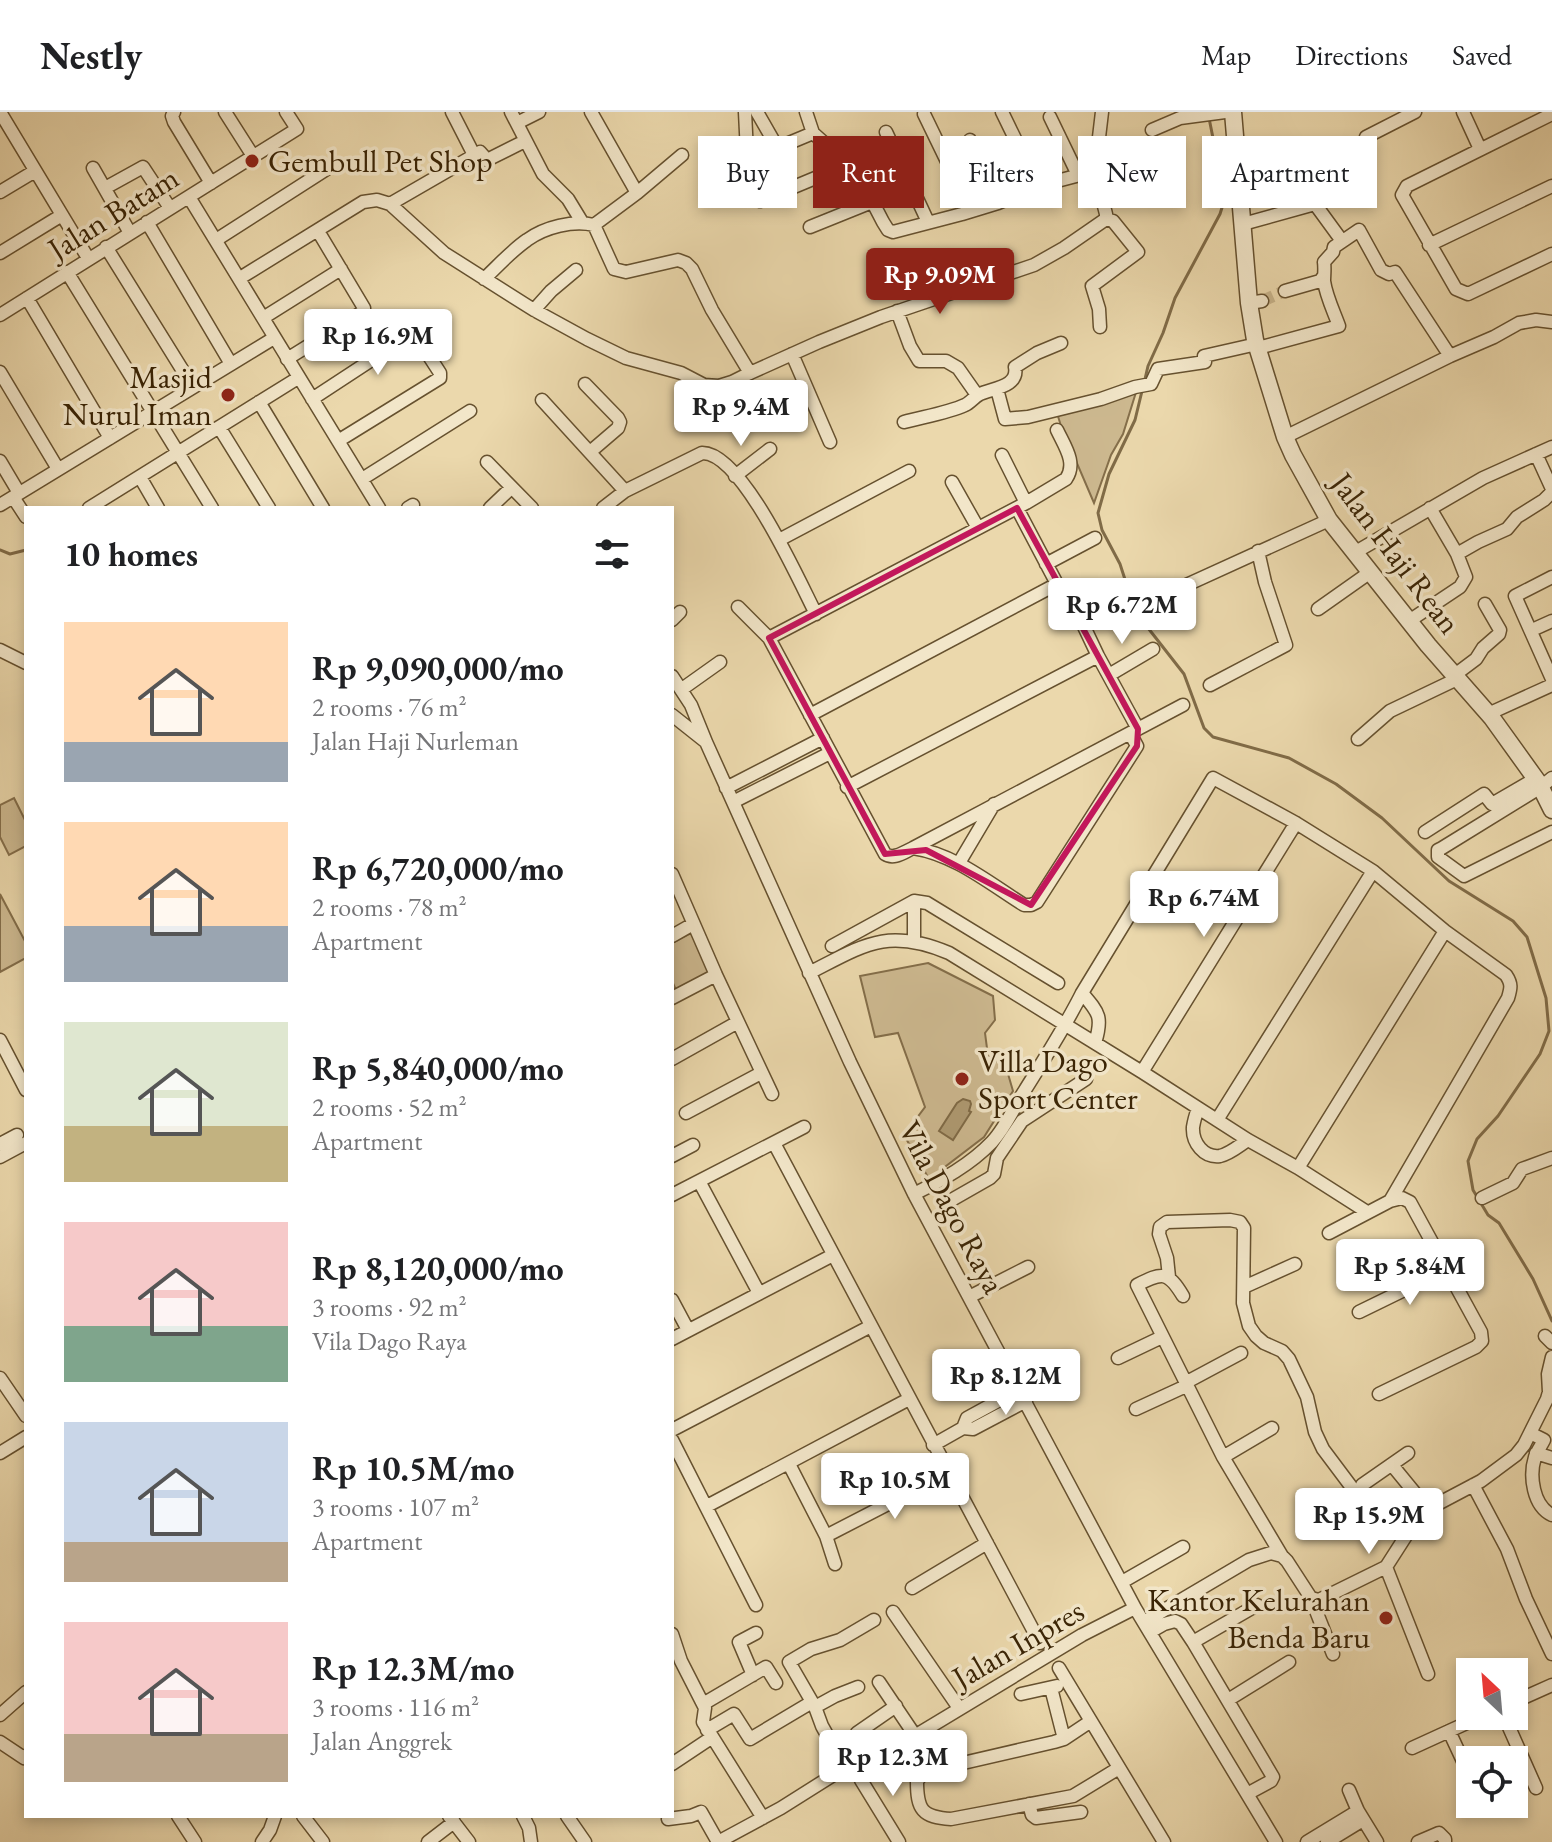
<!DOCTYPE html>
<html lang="en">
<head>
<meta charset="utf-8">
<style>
	body { margin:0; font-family:"EB Garamond",serif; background:#f6f6f6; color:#202124; height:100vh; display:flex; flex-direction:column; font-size:30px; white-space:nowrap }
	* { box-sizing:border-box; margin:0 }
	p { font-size:26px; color:#757577 }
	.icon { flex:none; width:44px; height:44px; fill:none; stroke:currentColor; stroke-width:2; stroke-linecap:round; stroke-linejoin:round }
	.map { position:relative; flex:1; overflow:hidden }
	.details { position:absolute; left:24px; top:394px; width:650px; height:1312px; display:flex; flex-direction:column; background:#fff; border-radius:0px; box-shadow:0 4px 12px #0003 }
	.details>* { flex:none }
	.hud { position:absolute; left:698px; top:24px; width:734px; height:72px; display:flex; gap:16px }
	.needle { width:52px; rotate:334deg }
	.controls { position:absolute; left:1456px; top:1546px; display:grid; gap:16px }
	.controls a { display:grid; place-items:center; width:72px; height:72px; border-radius:0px; background:#fff; box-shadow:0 4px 12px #0003; font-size:40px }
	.price { position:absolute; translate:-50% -68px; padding:0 18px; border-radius:8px; background:#fff; color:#222; font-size:26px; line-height:52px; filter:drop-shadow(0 2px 4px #0008) }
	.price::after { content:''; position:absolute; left:50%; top:48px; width:24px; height:18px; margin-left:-12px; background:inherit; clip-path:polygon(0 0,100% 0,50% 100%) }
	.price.active { background:#8f2418; color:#fff }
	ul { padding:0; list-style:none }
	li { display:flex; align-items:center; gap:24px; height:200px; padding:0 40px }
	li span { display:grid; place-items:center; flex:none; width:224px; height:160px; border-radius:0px; color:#555 }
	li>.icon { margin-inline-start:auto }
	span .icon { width:96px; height:96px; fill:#fffc; stroke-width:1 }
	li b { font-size:34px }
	h2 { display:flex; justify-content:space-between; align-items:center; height:96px; padding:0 40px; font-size:34px }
	.chip { padding:0 28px; border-radius:0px; background:#fff; box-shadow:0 4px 12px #0003; font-size:28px; line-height:72px }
	.chip.active { background:#8f2418; color:#fff }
	header { display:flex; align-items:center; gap:48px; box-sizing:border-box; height:112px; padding:0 40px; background:#fff; border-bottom:2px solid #e0e0e0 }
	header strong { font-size:38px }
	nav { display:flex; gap:44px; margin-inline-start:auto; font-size:28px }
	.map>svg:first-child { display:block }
</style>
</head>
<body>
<header>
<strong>Nestly</strong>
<nav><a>Map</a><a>Directions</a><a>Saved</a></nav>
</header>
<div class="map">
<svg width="1552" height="1730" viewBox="0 0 1552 1730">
	<rect width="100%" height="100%" fill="#ebd8ac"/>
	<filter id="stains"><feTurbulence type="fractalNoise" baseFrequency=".0025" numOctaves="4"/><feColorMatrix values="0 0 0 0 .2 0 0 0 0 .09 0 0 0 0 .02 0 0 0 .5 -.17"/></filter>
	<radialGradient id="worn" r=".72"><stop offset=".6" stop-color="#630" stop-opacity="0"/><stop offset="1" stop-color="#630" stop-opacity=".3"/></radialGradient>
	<path fill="#cdb990" stroke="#846e4a" stroke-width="2" d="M1137 277 1123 322 1111 343 1094 391 1061 314 1057 301Z
		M14 686 26 710V734L9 743 0 725V693Z
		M0 782 26 831V846L0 860Z
		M693 820 712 860 676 878 672 869V831Z
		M928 851 993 884 995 908 985 921 988 944 1006 955 1013 979 984 1025 929 1067 904 1023 925 995 898 921 875 925 860 864Z"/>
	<path fill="#af9b73" stroke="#806b47" stroke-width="2" d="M963 987 970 989 971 992 969 999 971 1000 953 1028 939 1019 957 991Z"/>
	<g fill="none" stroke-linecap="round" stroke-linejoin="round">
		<path stroke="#806b47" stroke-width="3" d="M1145 267 1148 254 1163 221 1175 186 1220 102 1225 86 1209 6
			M1142 279 1135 308 1109 362 1098 401 1102 418 1120 452 1131 486 1141 507 1184 562 1204 616 1213 625 1289 646 1336 672 1382 706 1449 769 1513 809 1527 825 1546 886 1549 919 1540 942 1498 1004 1477 1027 1468 1049 1473 1078 1488 1103 1499 1111 1533 1167 1552 1209
			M0 438 10 442 26 438"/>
		<path stroke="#c8b48b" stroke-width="12" stroke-dasharray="12 6" stroke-linecap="butt" d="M1262 189 1285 179"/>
		<defs>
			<path id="minor" d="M0 0 88 146
				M174 0 172 4 174 10 211 71
				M225 0 253 44
				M286 0 297 17
				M452 0 474 43
				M511 0 543 62 568 87 582 110
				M591 0 637 81
				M745 0 747 41 749 44 753 46 813 21
				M757 0 777 35
				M806 0 813 21 857 60 883 110 888 118 893 120 962 102 998 91 1038 74 1095 59
				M1002 0 1038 74
				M1102 0 1095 59 1106 102V107
				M1463 0 1480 37
				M924 2 971 99
				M1552 2 1407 74 1402 83 1456 177 1468 182 1552 142
				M1050 5 1078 63
				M517 11 539 0
				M1152 18 1180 6 1225 0
				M886 20 928 110
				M1366 25 1415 0
				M970 28 998 91
				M93 56 130 121
				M1240 75 1272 64
				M105 76 143 55 170 96
				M0 80 35 59
				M189 85 379 396
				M760 89 849 52
				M390 92 480 40 487 48 525 29
				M1315 92 1342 129
				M147 110 231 252
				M1243 112 1315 92 1339 78 1332 63 1343 57
				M594 113 614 157 626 160 678 148 686 151 692 157 712 198 750 261
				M810 115 872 90
				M216 128 333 53
				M1429 133 1552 74
				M106 135 193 275
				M0 141 62 103
				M67 160 212 396
				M240 166 363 90 377 88 390 92 444 141 534 198 587 227 626 246 681 261 704 273 719 274 732 270 750 261 819 230 881 205 1034 153 1064 136 1106 107
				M484 167C498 154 511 139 527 128 545 115 573 108 594 113L637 81 682 43
				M1285 179 1320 169 1323 165
				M27 186 110 326
				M1249 191 1262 189
				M534 198 551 179 576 158
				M897 199 910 234 919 249H946L958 256 977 283
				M0 203 297 17
				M263 206 341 157
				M1100 215 1099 197 1092 174 1138 140 1113 109 1106 107
				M1258 236 1339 214C1334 200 1326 184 1324 169 1324 163 1325 157 1324 150L1333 140 1334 135 1359 118 1381 158 1389 162 1395 160 1450 244
				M792 242 830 330
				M287 247 364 199V196L318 119
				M0 260 58 357
				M585 272 618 306 620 310 618 316 590 340
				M997 277 1005 307 1028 305 1101 287 1135 275 1151 272 1158 257 1205 250 1204 244 1257 232
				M312 287 405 226 411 224 418 227 440 261V266L338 329
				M542 288 625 379
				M259 290 323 396
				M904 310C922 305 948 301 965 293 970 291 974 285 980 282 993 276 1019 275 1015 255L1037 241 1061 231
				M219 315 269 396
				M1285 325 1450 244 1494 225 1519 211 1536 208 1552 210
				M1536 342 1552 377
				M1002 343 1026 391
				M0 349 19 381
				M487 350 532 396
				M735 364 770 337
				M140 365 158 396
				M362 367 470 299
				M952 370 978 416
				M13 385 26 405
				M0 393 274 226
				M89 396 298 266
				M408 396 413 393
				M490 396 511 376
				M603 396 625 379 702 341C742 340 799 469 816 502
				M1017 396 1057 472 1079 504 1098 544 1138 617
				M779 428 909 359
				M1354 441 1483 366 1552 335
				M1457 442 1478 430 1507 417 1517 405 1544 388 1552 380
				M1046 452 1095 426
				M1552 465 1515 484 1552 567
				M1160 485 1329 408
				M738 495 769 526 885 742C894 748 904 740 913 736L1183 593
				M1318 497 1369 461
				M1079 504 1119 483
				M672 508 680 500
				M1409 509 1460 475 1466 465 1457 442 1430 396
				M1532 518 1552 509
				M769 526 1026 391 1066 367C1077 351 1065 335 1057 318
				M0 538 26 551
				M1109 563 1153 537
				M672 564 691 593 706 630
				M1210 573 1286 533 1265 470 1258 439
				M682 577 720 550
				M1488 602 1552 573
				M672 603 706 630 850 950 914 1082 1135 1496 1276 1730
				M810 603 1057 472
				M1358 627 1390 599 1457 567 1460 559 1476 547 1483 536 1499 522 1500 518 1485 492
				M1552 666 1541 675 1442 736 1438 738V745L1464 764 1552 720
				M847 675 1098 544
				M726 676 823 626
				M733 690 830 641
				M1425 720 1484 682 1492 692 1535 667
				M913 736C954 742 989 771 1024 793H1031L1037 790 1137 634 1130 621
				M959 751 994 692
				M672 762 716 863 772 982
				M672 824 693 812
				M914 829V789
				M832 834 914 789 927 791 1058 871
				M809 861C864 833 887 815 949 841L1142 960 1248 1028 1298 1056 1367 1100
				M1082 881C1099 901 1103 905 1095 931
				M672 886 716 863
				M0 928 26 978
				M672 947 738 910
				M1142 960 1296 711
				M1198 996C1196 1002 1194 1009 1193 1015 1192 1031 1204 1046 1220 1044 1230 1042 1240 1033 1248 1028
				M686 1001 761 961
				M1217 1008 1373 759
				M774 1031 1040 1531
				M0 1032 17 1023
				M672 1044 693 1033
				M0 1045 26 1031
				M1298 1056 1445 819
				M699 1069 759 1181
				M914 1082C942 1068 970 1053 992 1030 1006 1015 1014 995 1025 978 1045 946 1065 915 1082 881L1213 666 1296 711 1373 759 1445 819 1506 863C1512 872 1511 876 1508 886L1390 1089
				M672 1083 804 1015
				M1482 1086 1513 1071 1522 1057 1552 1046
				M948 1090 990 1066 994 1062 997 1046 1022 1009 1086 967
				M1329 1121 1390 1089 1402 1086 1410 1090 1481 1220 1482 1229 1476 1235 1379 1282
				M1169 1165 1167 1146 1159 1122 1160 1115 1167 1110 1230 1108 1240 1110 1244 1116 1243 1191 1249 1214 1256 1224 1264 1231 1282 1239 1289 1247 1307 1285 1315 1320 1323 1337 1353 1377 1372 1406 1385 1407 1404 1426
				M1244 1175 1295 1152
				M1183 1184C1168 1159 1162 1160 1137 1173L1223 1345 1282 1444
				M969 1185 1028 1155
				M672 1188 688 1218
				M1359 1200 1445 1158
				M1545 1224 1552 1231
				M672 1227 833 1143
				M1118 1246 1162 1225
				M0 1266 26 1304
				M1185 1271 1241 1241
				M1020 1277 967 1306 963 1316 973 1317 1026 1289
				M1136 1297 1186 1274
				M672 1318 871 1214
				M1530 1321 1544 1328C1541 1334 1537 1339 1535 1345 1529 1364 1533 1394 1552 1403
				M672 1328 756 1493
				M933 1333 963 1316
				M0 1341 26 1325
				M1536 1341 1552 1346
				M1223 1345 1272 1316
				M789 1352 826 1424 835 1452
				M1392 1353 1428 1397
				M1362 1373 1408 1341
				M1473 1373 1507 1437 1526 1487 1552 1542
				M707 1394 909 1287
				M826 1424 948 1361
				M1386 1455 1428 1562
				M1122 1470 1183 1435
				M912 1476 987 1431
				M1311 1486 1333 1542
				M893 1500 959 1596
				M1144 1510 1249 1448 1271 1441 1282 1444 1287 1449 1311 1486 1319 1488 1386 1455 1411 1416 1428 1397 1481 1369 1516 1343 1524 1333 1547 1287 1549 1280 1548 1262 1552 1245
				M1150 1520 1164 1512 1175 1509 1181 1512 1193 1530 1273 1665 1271 1669 1247 1682
				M672 1522 681 1549 705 1596 703 1610 763 1706
				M1193 1530 1257 1493
				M1059 1556 1164 1730
				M753 1563 739 1530 756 1521
				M879 1570 912 1619
				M1051 1576 1064 1627
				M1021 1582 1057 1574
				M1228 1588 1289 1550
				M1514 1590 1552 1573
				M703 1592 766 1555 776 1571
				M815 1595 835 1584 858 1575
				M0 1603 26 1580
				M1504 1604 1536 1676
				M1091 1609 1064 1627 1054 1630 924 1660 917 1669C917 1698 922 1705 951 1707L1073 1684 1119 1656
				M707 1618 734 1602 750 1627 812 1590
				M1449 1619 1469 1662
				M0 1630 24 1646 26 1644
				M1412 1636 1482 1604
				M874 1649 857 1621 896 1594
				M672 1652 711 1626
				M846 1657 822 1614 815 1595 789 1550 811 1537 840 1528 874 1508
				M857 1657 861 1668 899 1730
				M1349 1678 1358 1699 1377 1730
				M1029 1692 1032 1703 1036 1706 1081 1700
				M178 1704 195 1730
				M303 1704 323 1730
				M449 1704 469 1730
				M523 1704 529 1716 531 1730
				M567 1704 585 1730
				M668 1707 691 1704 701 1700 718 1730
				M262 1730 270 1718 275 1704
				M428 1730 454 1710
				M718 1730 781 1696 835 1662C845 1657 855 1659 865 1654L1082 1523 1135 1496
				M1307 1730 1358 1699
				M1327 1730 1363 1708
				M1418 1730 1439 1721 1445 1727V1730"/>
			<path id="tertiary" d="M1233 0 1249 191 1255 228 1285 325 1293 343 1329 408 1428 533 1492 606 1538 670 1552 698"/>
		</defs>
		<use href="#minor" stroke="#66512f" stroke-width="15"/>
		<use href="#tertiary" stroke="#66512f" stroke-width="19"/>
		<use href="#minor" stroke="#f2e6c9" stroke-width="12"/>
		<use href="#tertiary" stroke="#f2e6c9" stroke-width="16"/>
	</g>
	<path fill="none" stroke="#c2185b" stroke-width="6" stroke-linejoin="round" d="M1017 396 1138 617 1137 634 1031 793 926 738 885 742 769 526Z"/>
	<g fill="#8f2418" stroke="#f2e6c9" stroke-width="3">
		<circle cx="252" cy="49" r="8"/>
		<circle cx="228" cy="283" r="8"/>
		<circle cx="962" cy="967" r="8"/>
		<circle cx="1386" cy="1506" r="8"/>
	</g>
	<g text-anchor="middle" stroke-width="7" stroke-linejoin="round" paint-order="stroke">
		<g font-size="32" fill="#3a2405" stroke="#f2e6c9" text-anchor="start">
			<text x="268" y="60">Gembull Pet Shop</text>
			<text x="212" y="276" text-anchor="end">Masjid<tspan x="212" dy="37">Nurul Iman</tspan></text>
			<text x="978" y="960">Villa Dago<tspan x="978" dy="37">Sport Center</tspan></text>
			<text x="1370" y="1499" text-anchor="end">Kantor Kelurahan<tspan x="1370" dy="37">Benda Baru</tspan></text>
		</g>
		<g font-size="32" fill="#3a2405" stroke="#f2e6c9">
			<text transform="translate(113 101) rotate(-32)" y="11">Jalan Batam</text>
			<text transform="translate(1396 441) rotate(53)" y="11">Jalan Haji Rean</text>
			<text transform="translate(952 1095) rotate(62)" y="11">Vila Dago Raya</text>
			<text transform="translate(1018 1532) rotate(-30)" y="11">Jalan Inpres</text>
		</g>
	</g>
	<rect width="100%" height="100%" filter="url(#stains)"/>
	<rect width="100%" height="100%" fill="url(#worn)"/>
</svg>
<div class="controls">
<a><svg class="needle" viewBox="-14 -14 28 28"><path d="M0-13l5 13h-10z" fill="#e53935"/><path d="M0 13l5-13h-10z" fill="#757577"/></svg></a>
<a><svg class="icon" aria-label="locate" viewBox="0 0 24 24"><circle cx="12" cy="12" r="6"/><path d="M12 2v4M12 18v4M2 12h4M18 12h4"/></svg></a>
</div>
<b class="price active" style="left:940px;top:204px">Rp 9.09M</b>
<b class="price" style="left:378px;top:265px">Rp 16.9M</b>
<b class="price" style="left:741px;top:336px">Rp 9.4M</b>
<b class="price" style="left:1122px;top:534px">Rp 6.72M</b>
<b class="price" style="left:1204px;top:827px">Rp 6.74M</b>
<b class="price" style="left:1410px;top:1195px">Rp 5.84M</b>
<b class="price" style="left:1006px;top:1305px">Rp 8.12M</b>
<b class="price" style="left:895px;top:1409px">Rp 10.5M</b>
<b class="price" style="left:1369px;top:1444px">Rp 15.9M</b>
<b class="price" style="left:893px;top:1686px">Rp 12.3M</b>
<div class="hud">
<a class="chip">Buy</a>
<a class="chip active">Rent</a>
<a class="chip">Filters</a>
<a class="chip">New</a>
<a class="chip">Apartment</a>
</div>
<section class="details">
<h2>10 homes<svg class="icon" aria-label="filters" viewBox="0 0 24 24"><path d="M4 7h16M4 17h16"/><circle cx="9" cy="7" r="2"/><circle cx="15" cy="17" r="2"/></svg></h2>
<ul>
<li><span style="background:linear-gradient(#ffd9b3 75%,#9aa5b1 0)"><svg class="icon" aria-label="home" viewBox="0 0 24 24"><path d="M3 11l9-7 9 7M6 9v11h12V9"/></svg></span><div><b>Rp 9,090,000/mo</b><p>2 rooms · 76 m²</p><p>Jalan Haji Nurleman</p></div></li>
<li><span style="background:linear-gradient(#ffd9b3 65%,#9aa5b1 0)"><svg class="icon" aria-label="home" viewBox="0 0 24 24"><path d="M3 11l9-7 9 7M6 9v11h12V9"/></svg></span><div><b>Rp 6,720,000/mo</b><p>2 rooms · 78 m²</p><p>Apartment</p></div></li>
<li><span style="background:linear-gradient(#dfe7d0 65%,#c2b280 0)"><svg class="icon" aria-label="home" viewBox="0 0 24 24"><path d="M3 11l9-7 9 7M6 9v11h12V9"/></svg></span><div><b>Rp 5,840,000/mo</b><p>2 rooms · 52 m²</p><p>Apartment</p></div></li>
<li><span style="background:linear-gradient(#f6c9c9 65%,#7fa58c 0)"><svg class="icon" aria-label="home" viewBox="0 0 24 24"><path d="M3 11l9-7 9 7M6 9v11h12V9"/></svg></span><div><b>Rp 8,120,000/mo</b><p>3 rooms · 92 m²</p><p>Vila Dago Raya</p></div></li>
<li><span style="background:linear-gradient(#c9d6e8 75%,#b9a48a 0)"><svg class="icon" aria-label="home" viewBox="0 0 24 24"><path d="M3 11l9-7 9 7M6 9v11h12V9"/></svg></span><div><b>Rp 10.5M/mo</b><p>3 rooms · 107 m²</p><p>Apartment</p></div></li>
<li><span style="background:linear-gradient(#f6c9c9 70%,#b9a48a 0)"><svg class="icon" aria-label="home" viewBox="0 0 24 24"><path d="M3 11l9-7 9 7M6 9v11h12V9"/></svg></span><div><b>Rp 12.3M/mo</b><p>3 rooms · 116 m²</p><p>Jalan Anggrek</p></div></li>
</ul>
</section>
</div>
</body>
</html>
